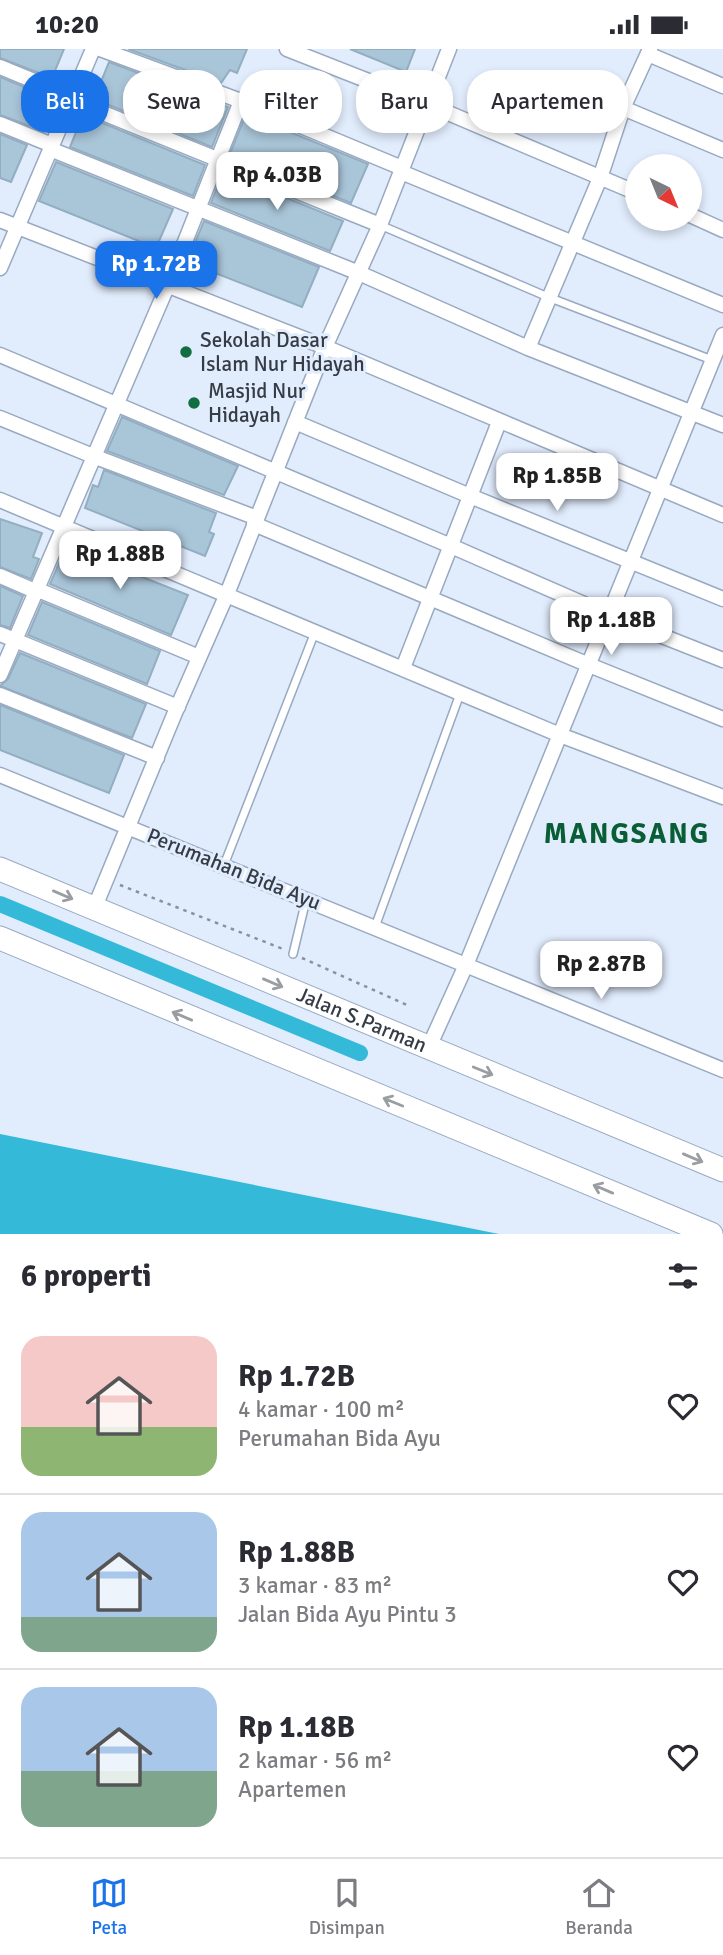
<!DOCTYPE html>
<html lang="id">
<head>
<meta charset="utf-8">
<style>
	body { margin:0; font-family:Signika,sans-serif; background:#f2f2f3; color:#2b2b33; height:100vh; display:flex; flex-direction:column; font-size:26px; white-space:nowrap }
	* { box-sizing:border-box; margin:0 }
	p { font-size:23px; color:#7c7c81 }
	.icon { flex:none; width:38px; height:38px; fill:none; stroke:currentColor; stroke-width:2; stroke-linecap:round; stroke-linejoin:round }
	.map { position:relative; height:1185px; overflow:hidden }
	.details { display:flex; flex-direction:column; background:#fff; flex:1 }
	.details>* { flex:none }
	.hud { position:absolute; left:21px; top:21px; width:682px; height:63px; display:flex; gap:14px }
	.needle { width:46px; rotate:137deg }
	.controls { position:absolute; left:625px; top:105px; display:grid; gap:14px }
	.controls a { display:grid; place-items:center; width:77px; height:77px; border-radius:50%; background:#fff; box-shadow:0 4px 10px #0003; font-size:35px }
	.price { position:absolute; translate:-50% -60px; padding:0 16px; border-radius:14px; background:#fff; color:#222; font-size:23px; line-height:46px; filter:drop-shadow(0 2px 4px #0008) }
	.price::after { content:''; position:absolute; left:50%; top:42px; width:21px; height:16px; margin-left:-10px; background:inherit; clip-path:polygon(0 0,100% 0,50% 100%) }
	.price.active { background:#1a73e8; color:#fff }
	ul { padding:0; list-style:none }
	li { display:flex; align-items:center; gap:21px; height:175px; padding:0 21px }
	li+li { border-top:2px solid #e1e1e2 }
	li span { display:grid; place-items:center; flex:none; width:196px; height:140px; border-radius:21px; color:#555 }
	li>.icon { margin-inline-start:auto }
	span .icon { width:84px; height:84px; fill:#fffc; stroke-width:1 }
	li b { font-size:30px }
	h2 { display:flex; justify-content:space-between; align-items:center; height:84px; padding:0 21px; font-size:30px }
	.pill { padding:0 24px; border-radius:28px; background:#fff; box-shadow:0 4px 10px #0003; font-size:24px; line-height:63px }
	.pill.active { background:#1a73e8; color:#fff }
	.status { display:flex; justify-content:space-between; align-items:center; height:49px; padding:0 35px; background:#fff; direction:ltr }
	.status svg { height:19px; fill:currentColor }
	.tab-bar { display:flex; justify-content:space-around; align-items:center; height:98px; border-top:2px solid #e1e1e2; background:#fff; font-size:19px; color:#7c7c81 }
	.tab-bar a { display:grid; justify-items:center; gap:4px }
	.tab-bar .active { color:#1a73e8 }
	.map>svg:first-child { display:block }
</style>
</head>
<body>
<div class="status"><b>10:20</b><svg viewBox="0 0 49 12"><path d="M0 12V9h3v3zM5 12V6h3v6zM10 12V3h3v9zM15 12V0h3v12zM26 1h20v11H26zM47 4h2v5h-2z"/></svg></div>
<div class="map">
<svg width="723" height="1185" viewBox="0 0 723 1185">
	<rect width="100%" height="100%" fill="#e1ecfc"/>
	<path fill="#34bad8" d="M0 1085 499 1185H0Z"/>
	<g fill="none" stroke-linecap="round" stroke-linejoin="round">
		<path stroke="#34bad8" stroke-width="16" d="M0 855 360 1004"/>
	</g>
	<path fill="#a9c5d8" stroke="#92aec0" stroke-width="2" d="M0 0H64L52 29 0 9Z
		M128 0H247L237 24 230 21 221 34Z
		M350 0H415L406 23Z
		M109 13 228 58 212 98 94 50Z
		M0 28 48 48 35 79 0 66Z
		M246 65 368 115 351 154 230 105Z
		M83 66 205 116 193 147 70 98Z
		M0 85 27 96 11 133 0 129Z
		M56 113 173 160 156 199 39 152Z
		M223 123 343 172 330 202 211 154Z
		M204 172 319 218 302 258 187 213Z
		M122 368 238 417 224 446 107 402Z
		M104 421 216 464 209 483 214 485 205 507 85 459 93 436 98 438Z
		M0 470 42 484 33 508 39 510 31 530 0 518Z
		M66 498 188 546 171 586 50 535Z
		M0 537 23 547 10 579 0 576Z
		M42 553 160 602 147 635 28 586Z
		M20 604 146 655 132 689 0 637 8 630Z
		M0 656 124 706 109 744 0 701Z"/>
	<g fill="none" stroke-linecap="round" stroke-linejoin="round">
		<defs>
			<path id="lane" d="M380 176 548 248 712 311
				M224 816 315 583
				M375 878 460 645
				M293 905 306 851"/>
			<path id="street" d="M100 0 241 52 402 119
				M287 0 427 55 637 144
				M648 5 723 37
				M0 18 73 48
				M71 51 380 176
				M623 59 723 101
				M0 75 52 96
				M50 100 359 224 528 299 723 376
				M401 123 723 256
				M690 166 723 181
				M0 171 325 298 723 466
				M0 219 93 0
				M528 299 600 129 623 59 650 0
				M0 306 451 497 609 566 723 611
				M0 369 93 407 257 469
				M295 373 470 447 723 550
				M0 451 560 686 723 748
				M254 475 589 616 723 670
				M0 527 35 542
				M36 540 199 608
				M0 585 178 658
				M403 619 499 373
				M0 626 167 238 241 52
				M0 646 157 709
				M0 726 723 1021
				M94 860 174 666 227 545 325 298 380 176 449 0
				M428 1000 466 916 723 286"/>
			<g id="primary">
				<path id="s1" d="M0 820 723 1121"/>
				<path d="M0 889 711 1185"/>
			</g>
		</defs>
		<use href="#lane" stroke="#98a9c1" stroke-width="10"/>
		<use href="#street" stroke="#98a9c1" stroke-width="17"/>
		<use href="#primary" stroke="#98a9c1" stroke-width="25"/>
		<path stroke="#88919e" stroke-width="2.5" stroke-dasharray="3.5 5" stroke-linecap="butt" d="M120 836 283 900
			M302 909 407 956"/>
		<use href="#lane" stroke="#fff" stroke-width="7"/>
		<use href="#street" stroke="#fff" stroke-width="14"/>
		<use href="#primary" stroke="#fff" stroke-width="23"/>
	</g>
	<defs><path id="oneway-shaft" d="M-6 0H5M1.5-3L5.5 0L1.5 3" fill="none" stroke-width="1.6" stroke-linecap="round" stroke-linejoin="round" transform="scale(1.75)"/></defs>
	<g stroke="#9a9ea2">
		<use href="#oneway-shaft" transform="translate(63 846) rotate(23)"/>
		<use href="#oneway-shaft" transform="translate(273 934) rotate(23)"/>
		<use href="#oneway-shaft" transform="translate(182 967) rotate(-157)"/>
		<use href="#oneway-shaft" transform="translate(483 1022) rotate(22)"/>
		<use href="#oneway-shaft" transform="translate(393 1053) rotate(-158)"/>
		<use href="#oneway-shaft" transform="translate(693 1109) rotate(23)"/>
		<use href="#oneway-shaft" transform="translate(603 1140) rotate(-157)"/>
	</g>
	<g fill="#126d41" stroke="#e1ecfc" stroke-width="2.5">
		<circle cx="186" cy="303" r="7"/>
		<circle cx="194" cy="354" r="7"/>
	</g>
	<g text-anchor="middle" stroke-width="6" stroke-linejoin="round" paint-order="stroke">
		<g font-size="21" fill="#353c46" stroke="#e1ecfc" text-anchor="start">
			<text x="200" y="298">Sekolah Dasar<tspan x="200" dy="24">Islam Nur Hidayah</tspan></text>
			<text x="208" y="349">Masjid Nur<tspan x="208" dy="24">Hidayah</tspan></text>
		</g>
		<g font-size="21" fill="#353c46" stroke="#e1ecfc">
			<text transform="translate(234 820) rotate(22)" y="7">Perumahan Bida Ayu</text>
			<text dy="7" stroke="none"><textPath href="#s1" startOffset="392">Jalan S.Parman</textPath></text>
		</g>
		<g font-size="28" font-weight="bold" letter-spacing="2" fill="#095e36" stroke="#e1ecfc">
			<text x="627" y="794">MANGSANG</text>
		</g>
	</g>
</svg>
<div class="controls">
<a><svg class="needle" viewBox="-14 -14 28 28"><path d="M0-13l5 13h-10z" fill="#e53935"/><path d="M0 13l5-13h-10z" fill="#7c7c81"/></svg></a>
</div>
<b class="price" style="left:277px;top:163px">Rp 4.03B</b>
<b class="price active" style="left:156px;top:252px">Rp 1.72B</b>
<b class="price" style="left:557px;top:464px">Rp 1.85B</b>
<b class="price" style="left:120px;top:542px">Rp 1.88B</b>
<b class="price" style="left:611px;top:608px">Rp 1.18B</b>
<b class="price" style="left:601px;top:952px">Rp 2.87B</b>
<div class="hud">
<a class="pill active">Beli</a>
<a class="pill">Sewa</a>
<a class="pill">Filter</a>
<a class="pill">Baru</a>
<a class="pill">Apartemen</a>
</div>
</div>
<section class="details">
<h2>6 properti<svg class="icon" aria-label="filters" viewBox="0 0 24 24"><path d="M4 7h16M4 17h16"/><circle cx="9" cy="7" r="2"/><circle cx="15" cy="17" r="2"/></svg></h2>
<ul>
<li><span style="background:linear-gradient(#f6c9c9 65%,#8fb573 0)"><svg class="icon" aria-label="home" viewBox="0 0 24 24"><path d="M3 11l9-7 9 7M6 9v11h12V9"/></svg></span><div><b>Rp 1.72B</b><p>4 kamar · 100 m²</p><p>Perumahan Bida Ayu</p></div><svg class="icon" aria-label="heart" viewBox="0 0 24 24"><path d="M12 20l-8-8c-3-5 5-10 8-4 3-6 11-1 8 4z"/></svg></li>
<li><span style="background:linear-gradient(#a9c7e8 75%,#7fa58c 0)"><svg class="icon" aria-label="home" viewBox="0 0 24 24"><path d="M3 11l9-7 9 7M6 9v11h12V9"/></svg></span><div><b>Rp 1.88B</b><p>3 kamar · 83 m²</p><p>Jalan Bida Ayu Pintu 3</p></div><svg class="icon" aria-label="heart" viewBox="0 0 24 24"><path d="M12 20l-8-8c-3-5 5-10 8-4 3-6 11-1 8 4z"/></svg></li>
<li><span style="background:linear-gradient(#a9c7e8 60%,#7fa58c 0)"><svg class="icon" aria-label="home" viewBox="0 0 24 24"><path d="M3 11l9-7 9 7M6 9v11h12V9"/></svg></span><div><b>Rp 1.18B</b><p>2 kamar · 56 m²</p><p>Apartemen</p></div><svg class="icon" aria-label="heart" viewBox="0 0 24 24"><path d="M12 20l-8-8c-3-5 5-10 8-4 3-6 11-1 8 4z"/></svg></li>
</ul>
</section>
<nav class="tab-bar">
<a class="active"><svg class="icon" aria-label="map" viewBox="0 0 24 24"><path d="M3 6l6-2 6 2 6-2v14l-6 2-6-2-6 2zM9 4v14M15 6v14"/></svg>Peta</a>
<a><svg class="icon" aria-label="saved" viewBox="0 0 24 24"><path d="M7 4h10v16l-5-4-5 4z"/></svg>Disimpan</a>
<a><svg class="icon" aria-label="home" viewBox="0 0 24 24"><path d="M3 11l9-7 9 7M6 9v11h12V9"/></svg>Beranda</a>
</nav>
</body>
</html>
